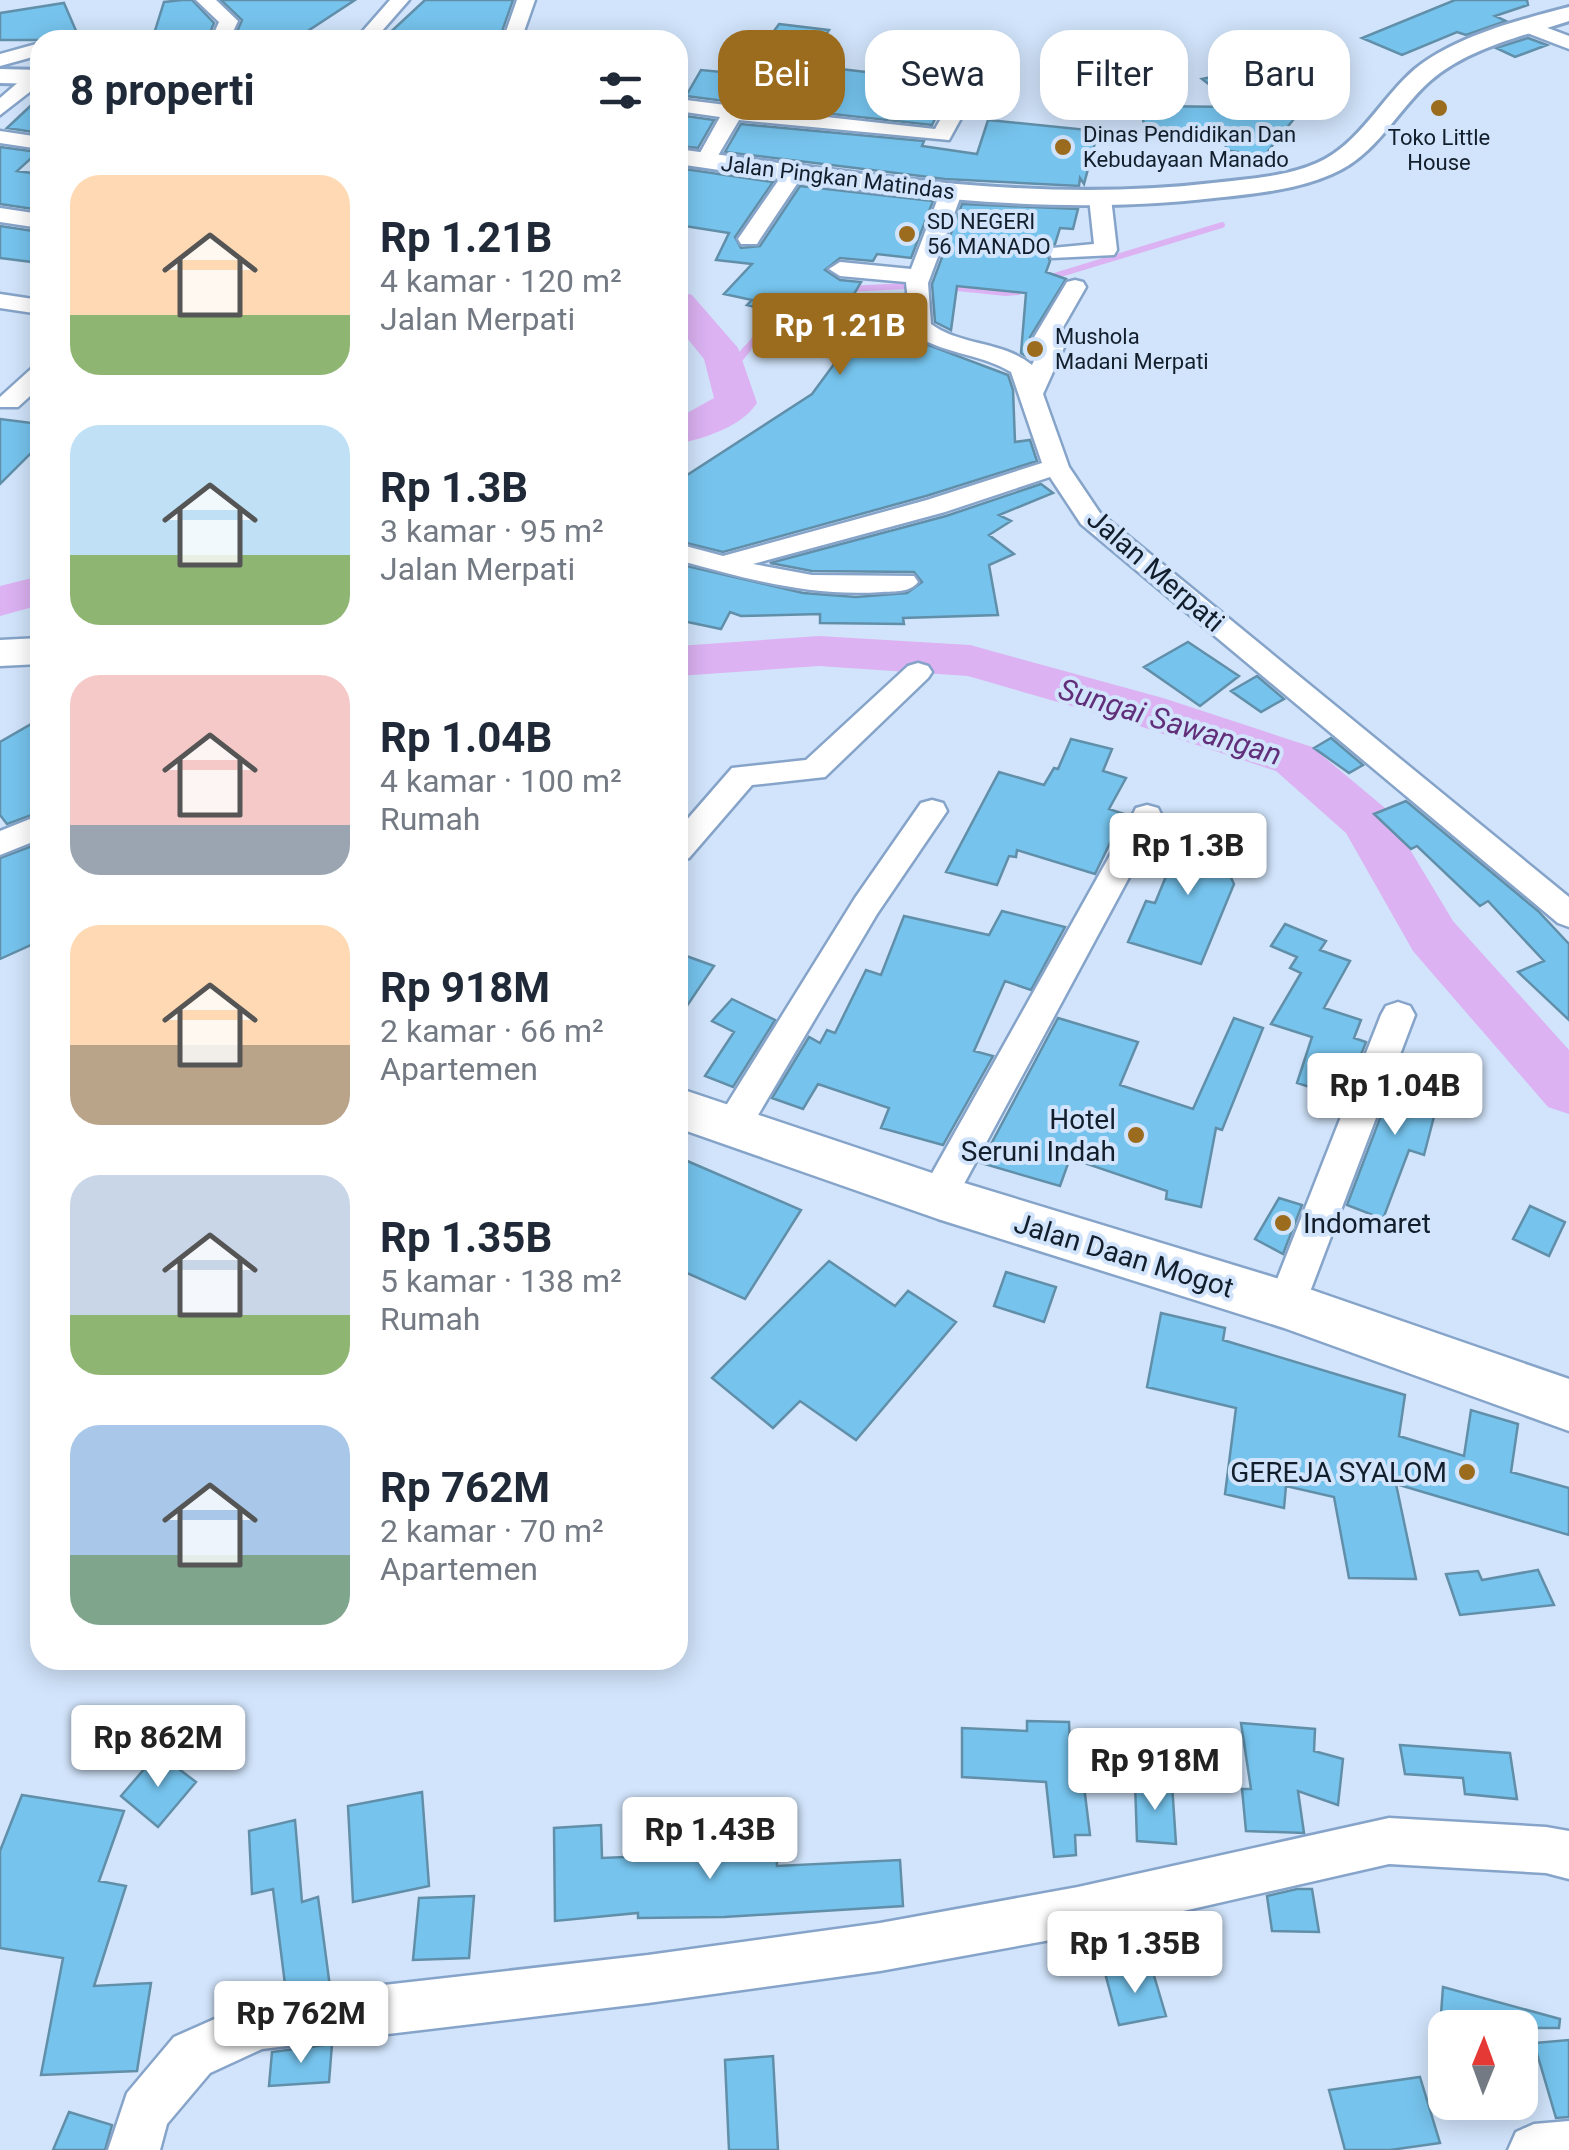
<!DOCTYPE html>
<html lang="id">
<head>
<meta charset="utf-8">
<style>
	body { margin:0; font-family:Roboto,sans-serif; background:#f6f6f7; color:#1f2937; height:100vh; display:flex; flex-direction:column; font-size:38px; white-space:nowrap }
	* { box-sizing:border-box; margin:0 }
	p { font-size:32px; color:#747a83 }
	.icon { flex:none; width:55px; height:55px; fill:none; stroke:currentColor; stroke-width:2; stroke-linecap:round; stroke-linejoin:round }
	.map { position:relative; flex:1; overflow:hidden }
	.side { position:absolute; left:30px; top:30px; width:658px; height:1640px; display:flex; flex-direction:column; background:#fff; border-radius:30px; box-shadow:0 5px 25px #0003 }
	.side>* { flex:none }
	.guide { position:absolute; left:718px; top:30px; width:700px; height:90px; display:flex; gap:20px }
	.needle { width:65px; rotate:1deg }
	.controls { position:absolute; left:1428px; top:2010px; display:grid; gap:20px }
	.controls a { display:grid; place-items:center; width:110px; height:110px; border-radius:20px; background:#fff; box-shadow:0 5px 25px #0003; font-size:50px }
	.price { position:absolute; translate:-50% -85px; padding:0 22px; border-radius:10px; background:#fff; color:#222; font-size:32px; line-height:65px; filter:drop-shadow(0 2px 5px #0008) }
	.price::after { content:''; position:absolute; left:50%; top:60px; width:30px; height:22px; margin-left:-15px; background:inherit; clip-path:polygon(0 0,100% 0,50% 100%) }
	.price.current { background:#9b6b1e; color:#fff }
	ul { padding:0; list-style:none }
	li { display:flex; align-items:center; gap:30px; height:250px; padding:0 40px }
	li span { display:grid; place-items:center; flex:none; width:280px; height:200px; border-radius:30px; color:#555 }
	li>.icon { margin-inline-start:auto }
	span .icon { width:120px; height:120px; fill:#fffc; stroke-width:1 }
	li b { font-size:42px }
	h2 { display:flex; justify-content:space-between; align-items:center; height:120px; padding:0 40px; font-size:42px }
	.tag { padding:0 35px; border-radius:30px; background:#fff; box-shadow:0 5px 25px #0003; font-size:35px; line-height:90px }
	.tag.current { background:#9b6b1e; color:#fff }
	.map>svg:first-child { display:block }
</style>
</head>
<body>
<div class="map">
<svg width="1569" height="2150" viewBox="0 0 1569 2150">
	<rect width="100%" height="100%" fill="#d1e4fb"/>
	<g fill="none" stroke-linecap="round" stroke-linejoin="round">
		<path stroke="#dcb2f2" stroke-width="6" d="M1041 280 1222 225
			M846 289 928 285 1006 293 1018 292 1026 286
			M745 351 759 334 795 308"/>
		<path stroke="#dcb2f2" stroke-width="8" d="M728 372 747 349"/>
		<path fill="#dcb2f2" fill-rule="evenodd" d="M678 291 692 295 738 348 757 403C741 427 705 438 678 444V418L714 398 704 359 678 327Z
			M40 576V605L0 616V586Z
			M819 636 970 645 1163 698 1312 747 1385 808 1453 921 1569 1050V1114L1548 1107 1413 951 1346 833 1276 771 1127 722 968 676 819 666 678 676V646Z"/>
	</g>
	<path fill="#76c4ee" stroke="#618fa9" stroke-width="2.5" d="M182 0H192L214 23 207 40 153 37 164 2Z
		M221 0H355L294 40H264L236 34 242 20Z
		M425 0H513L499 40H382Z
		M1455 0H1527L1528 5 1495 16 1506 21 1466 35 1457 32 1402 55 1362 38Z
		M64 3 80 40H0V13Z
		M779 24 829 30 797 80 806 90 796 110 686 96 701 70 743 74Z
		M1528 38 1547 45 1515 57 1496 48Z
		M832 68 943 81 932 102 943 103 932 125 823 113 835 87 826 78Z
		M1252 69 1277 87 1291 77 1323 83 1264 156 1225 150 1228 138 1147 137 1141 111H1145L1144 106 1239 107 1202 79Z
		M40 97V133L7 128Z
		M678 115 714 120 698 148 678 146Z
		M988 120 1098 131 1084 184 1080 178 1079 186 945 179 725 152 741 124 924 141 922 146 977 154Z
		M0 147 38 152 17 171 40 174V210L0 204Z
		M678 168 773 182 735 237 741 248 760 246 800 186 933 201 911 258 877 254 873 261 840 258 825 270 840 280 861 282 846 308 906 316 907 332 920 342 1008 375 1013 390 1015 442 1030 440 1037 461 926 496 723 552 678 541V481L812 394 854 337 806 332 811 321 747 305 752 300 724 294 752 264 716 260 729 233 678 225Z
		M962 204 1078 209 1073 229 1060 228 1055 244 1046 251 1050 261 1046 272 1066 279 1030 337 1033 344 1026 356 1021 353 1026 293 957 286 951 330 935 322 932 284Z
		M0 226 40 232V263L0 258Z
		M0 419 40 424V455L30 454 0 484Z
		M1041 484 1053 493 999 515 1011 521 989 535 1014 554 989 565 998 615 903 618 904 624 820 623V614L741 616 730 612 721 629 678 620V564L803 593 856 597 907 593 922 582 914 572 812 571 770 563 946 516Z
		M1188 642 1239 676 1200 706 1144 667Z
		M1257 676 1284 699 1261 712 1231 691Z
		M40 719V812L7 824 0 815V742Z
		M1331 738 1363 765 1349 773 1314 748Z
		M1071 739 1112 749 1103 771 1126 778 1109 809 1124 814 1095 874 1017 850 1016 857 1009 856 997 885 946 872 999 772 1044 785 1054 768 1058 769Z
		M1406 801 1538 911 1569 944V1020L1518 972 1544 961 1488 901 1480 906 1417 846 1411 849 1374 814Z
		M1188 823 1240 837 1218 850 1234 884 1201 964 1128 942 1146 901 1155 903Z
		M40 843V941L0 959V858Z
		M1002 911 1065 927 1031 990 1005 981 974 1051 993 1056 943 1145 881 1128 889 1108 818 1084 803 1109 772 1098 809 1037 820 1043 827 1030 835 1033 866 970 881 975 904 916 989 935Z
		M1285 924 1326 941 1320 950 1350 961 1324 1008 1361 1020 1354 1038 1366 1042 1344 1098 1297 1083 1312 1037 1271 1024 1301 973 1290 968 1297 957 1271 946Z
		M678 953 714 966 678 1019Z
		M732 999 775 1020 733 1087 705 1076 734 1032 712 1021Z
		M1058 1018 1138 1042 1120 1085 1193 1109 1234 1018 1263 1028 1222 1130 1216 1128 1201 1207 1166 1199 1167 1191 1070 1158 1060 1186 981 1163Z
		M1404 1055 1435 1066 1422 1100 1437 1105 1424 1155 1409 1150 1383 1219 1347 1205Z
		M678 1157 801 1210 745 1299 678 1269Z
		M1279 1198 1302 1205 1283 1254 1255 1239Z
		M1530 1206 1565 1222 1549 1256 1513 1239Z
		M829 1261 895 1306 908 1291 956 1322 856 1440 800 1401 773 1428 712 1378Z
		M1006 1272 1056 1287 1044 1322 994 1306Z
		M1161 1313 1225 1328 1223 1340 1405 1395 1399 1436 1464 1456 1471 1410 1518 1424 1511 1472 1569 1488V1535L1396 1484 1416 1579 1349 1578 1334 1497 1286 1486 1284 1508 1225 1494 1236 1408 1147 1387Z
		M1538 1570 1554 1605 1460 1615 1446 1574 1478 1571 1482 1580Z
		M1027 1721 1069 1722 1072 1786H1084L1090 1835H1075L1076 1855 1054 1857 1046 1782 962 1777V1728L1027 1731Z
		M1241 1723 1315 1729 1314 1751 1343 1759 1338 1805 1298 1791 1304 1833 1246 1831 1242 1789H1251Z
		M1400 1745 1510 1753 1517 1799 1465 1794 1463 1778 1405 1774Z
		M158 1753 196 1782 158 1827 121 1796Z
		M1135 1782 1172 1784 1176 1844 1137 1841Z
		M422 1792 429 1886 353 1902 348 1806Z
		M22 1795 124 1811 99 1881 126 1886 94 1986 151 1983 137 2071 41 2075 63 1958 0 1948V1851Z
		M295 1820 302 1902 318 1897 330 1987 286 1992 273 1889 252 1894 249 1831Z
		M601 1825 602 1858 722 1853 721 1841 776 1837 777 1866 900 1860 903 1906 724 1917 638 1918V1913L555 1921 554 1828Z
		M1297 1889H1312L1319 1932 1272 1931 1267 1896Z
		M474 1896 469 1958 413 1960 419 1898Z
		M1152 1969 1166 2016 1119 2025 1105 1973Z
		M1443 1987 1560 2019 1559 2028H1440Z
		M1569 2040V2117L1556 2118 1534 2043Z
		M332 2044 329 2082 269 2086 272 2052Z
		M773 2056 778 2150H729L725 2060Z
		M1420 2077 1440 2143 1390 2150H1345L1329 2090Z
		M69 2112 112 2125 105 2150H53Z"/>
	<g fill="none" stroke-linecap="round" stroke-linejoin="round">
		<defs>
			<path id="minor" d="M196 0H216L238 21 229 40H211L219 22Z
				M390 0H409L374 40H355Z
				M517 0H535L521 40H503Z
				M1529 21 1569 36V49L1522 31V23Z
				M40 43V55L0 66V54Z
				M822 53 832 59 821 79 832 85 817 116 935 129 965 76 972 74 982 80 949 140 739 120 713 164H699L696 160 720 117 678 111V99L798 114 811 88 800 82 815 55Z
				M40 72V84L0 115V98L29 73Z
				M0 131 40 137V149L0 143Z
				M794 166 805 172 760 239 757 244H741L738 239 787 168Z
				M951 187 962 193 928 283 931 324C961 346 1003 341 1032 365L1041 346 1033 339 1067 282 1075 280 1083 282 1086 287 1058 336 1066 343 1043 394 1069 467 1100 513 1569 897V927L1558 923 1081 524 1050 477 945 512 753 564 812 575 914 576 918 582C909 593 895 591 882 592 810 597 747 579 678 560V544L723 556 927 500 1042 463 1011 372C980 353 940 354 911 332L906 282 840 276 829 269 840 262 911 269 940 193Z
				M1100 192 1111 198 1117 250 1114 255 1052 258 1049 253 1052 248 1094 244 1089 198Z
				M0 208 40 214V228L0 222Z
				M0 294 40 300V314L0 308Z
				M40 367V387L18 407H0V397L31 369Z
				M918 663 928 666 932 672 928 678 825 777 752 785 689 858 678 861V830L732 768 806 760 908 666Z
				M932 800 943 803 947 811 877 914 745 1137 732 1141 719 1137 714 1127 719 1117 855 898 921 803Z
				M1147 805 1158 808 1162 816 951 1208 938 1212 925 1208 920 1197 925 1186 1132 816 1136 808Z
				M40 815V839L0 855V831Z
				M1398 1002 1410 1006 1415 1015 1305 1305 1300 1317 1286 1322 1272 1317 1267 1305 1381 1015 1386 1006Z
				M1389 1818 1546 1827 1569 1831V1879L1546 1873 1389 1864 1078 1935 880 1971 648 2003 262 2049 210 2073 167 2124 160 2150H108L127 2093 174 2037 260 1999 648 1955 880 1923 1078 1887Z
				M1569 2121V2150H1508L1516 2132 1534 2124Z"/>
			<path id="tertiary" d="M1569 7V21C1523 36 1468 48 1430 81 1396 111 1376 156 1332 174 1296 190 1253 194 1214 198 1035 219 855 190 678 164V149C855 173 1034 204 1213 183 1248 179 1285 177 1317 163 1360 144 1381 98 1415 69 1456 36 1519 20 1569 7Z
				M0 69 40 70V84L0 83Z"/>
			<path id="secondary" d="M40 638V664L0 666V640Z
				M678 1088 938 1175 1286 1281 1569 1379V1431L1284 1328 938 1219 678 1128Z"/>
		</defs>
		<use href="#minor" stroke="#86a4c9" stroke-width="5"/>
		<use href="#tertiary" stroke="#86a4c9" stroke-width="6"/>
		<use href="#secondary" stroke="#86a4c9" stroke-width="5"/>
		<use href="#minor" fill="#fff" fill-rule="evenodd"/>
		<use href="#tertiary" fill="#fff" fill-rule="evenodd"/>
		<use href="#secondary" fill="#fff" fill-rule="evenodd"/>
	</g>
	<g fill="#9b6b1e" stroke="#d1e4fb" stroke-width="4">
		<circle cx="1439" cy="108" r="10"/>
		<circle cx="1063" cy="147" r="10"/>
		<circle cx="907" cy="234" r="10"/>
		<circle cx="1035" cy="349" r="10"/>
		<circle cx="1136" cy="1135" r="10"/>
		<circle cx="1283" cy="1223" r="10"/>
		<circle cx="1467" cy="1472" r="10"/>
	</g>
	<g text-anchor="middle" stroke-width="8" stroke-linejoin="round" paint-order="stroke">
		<g font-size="22" fill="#121e2c" stroke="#d1e4fb" text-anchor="start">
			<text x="1083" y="142">Dinas Pendidikan Dan<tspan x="1083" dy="25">Kebudayaan Manado</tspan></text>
			<text x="1439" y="145" text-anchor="middle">Toko Little<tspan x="1439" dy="25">House</tspan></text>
			<text x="927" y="229">SD NEGERI<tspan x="927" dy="25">56 MANADO</tspan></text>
			<text x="1055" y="344">Mushola<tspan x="1055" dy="25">Madani Merpati</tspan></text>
		</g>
		<g font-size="22" fill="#121e2c" stroke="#d1e4fb">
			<text transform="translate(838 177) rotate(7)" y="8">Jalan Pingkan Matindas</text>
		</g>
		<g font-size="28" fill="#121e2c" stroke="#d1e4fb">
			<text transform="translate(1156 570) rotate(41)" y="10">Jalan Merpati</text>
			<text transform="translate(1124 1255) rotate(17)" y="10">Jalan Daan Mogot</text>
		</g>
		<g font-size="28" fill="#121e2c" stroke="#d1e4fb" text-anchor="end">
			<text x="1116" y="1129">Hotel<tspan x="1116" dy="32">Seruni Indah</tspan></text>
			<text x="1303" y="1233" text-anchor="start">Indomaret</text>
			<text x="1447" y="1482">GEREJA SYALOM</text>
		</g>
		<g font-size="30" font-style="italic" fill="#612f79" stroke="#d1e4fb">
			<text transform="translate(1170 722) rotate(17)" y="10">Sungai Sawangan</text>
		</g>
	</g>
</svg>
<div class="controls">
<a><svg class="needle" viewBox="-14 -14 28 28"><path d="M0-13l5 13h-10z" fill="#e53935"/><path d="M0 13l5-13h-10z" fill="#747a83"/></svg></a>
</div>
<b class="price current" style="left:840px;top:378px">Rp 1.21B</b>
<b class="price" style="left:1188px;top:898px">Rp 1.3B</b>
<b class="price" style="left:1395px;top:1138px">Rp 1.04B</b>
<b class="price" style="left:158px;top:1790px">Rp 862M</b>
<b class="price" style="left:1155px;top:1813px">Rp 918M</b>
<b class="price" style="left:710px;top:1882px">Rp 1.43B</b>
<b class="price" style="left:1135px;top:1996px">Rp 1.35B</b>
<b class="price" style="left:301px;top:2066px">Rp 762M</b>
<div class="guide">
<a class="tag current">Beli</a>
<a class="tag">Sewa</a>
<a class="tag">Filter</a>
<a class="tag">Baru</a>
</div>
<section class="side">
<h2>8 properti<svg class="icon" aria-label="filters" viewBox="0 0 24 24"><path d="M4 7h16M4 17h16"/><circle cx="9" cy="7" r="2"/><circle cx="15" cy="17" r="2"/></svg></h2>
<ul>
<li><span style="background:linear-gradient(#ffd9b3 70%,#8fb573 0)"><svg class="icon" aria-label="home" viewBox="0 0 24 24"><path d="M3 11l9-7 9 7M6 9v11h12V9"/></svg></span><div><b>Rp 1.21B</b><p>4 kamar · 120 m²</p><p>Jalan Merpati</p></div></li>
<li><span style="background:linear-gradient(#bfe0f5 65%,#8fb573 0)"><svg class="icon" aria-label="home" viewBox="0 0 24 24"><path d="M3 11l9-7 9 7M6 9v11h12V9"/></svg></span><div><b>Rp 1.3B</b><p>3 kamar · 95 m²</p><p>Jalan Merpati</p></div></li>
<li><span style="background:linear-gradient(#f6c9c9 75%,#9aa5b1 0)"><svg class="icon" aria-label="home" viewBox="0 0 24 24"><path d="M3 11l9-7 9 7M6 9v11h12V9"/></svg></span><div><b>Rp 1.04B</b><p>4 kamar · 100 m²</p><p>Rumah</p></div></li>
<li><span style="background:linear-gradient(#ffd9b3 60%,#b9a48a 0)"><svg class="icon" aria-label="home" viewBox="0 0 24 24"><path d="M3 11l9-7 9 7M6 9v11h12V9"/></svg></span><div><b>Rp 918M</b><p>2 kamar · 66 m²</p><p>Apartemen</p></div></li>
<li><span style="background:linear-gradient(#c9d6e8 70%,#8fb573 0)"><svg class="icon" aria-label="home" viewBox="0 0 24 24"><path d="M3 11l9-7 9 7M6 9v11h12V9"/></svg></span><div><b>Rp 1.35B</b><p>5 kamar · 138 m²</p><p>Rumah</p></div></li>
<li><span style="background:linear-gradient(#a9c7e8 65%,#7fa58c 0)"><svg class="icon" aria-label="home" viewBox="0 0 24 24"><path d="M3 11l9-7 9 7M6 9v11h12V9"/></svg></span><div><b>Rp 762M</b><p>2 kamar · 70 m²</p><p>Apartemen</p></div></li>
</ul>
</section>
</div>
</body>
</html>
